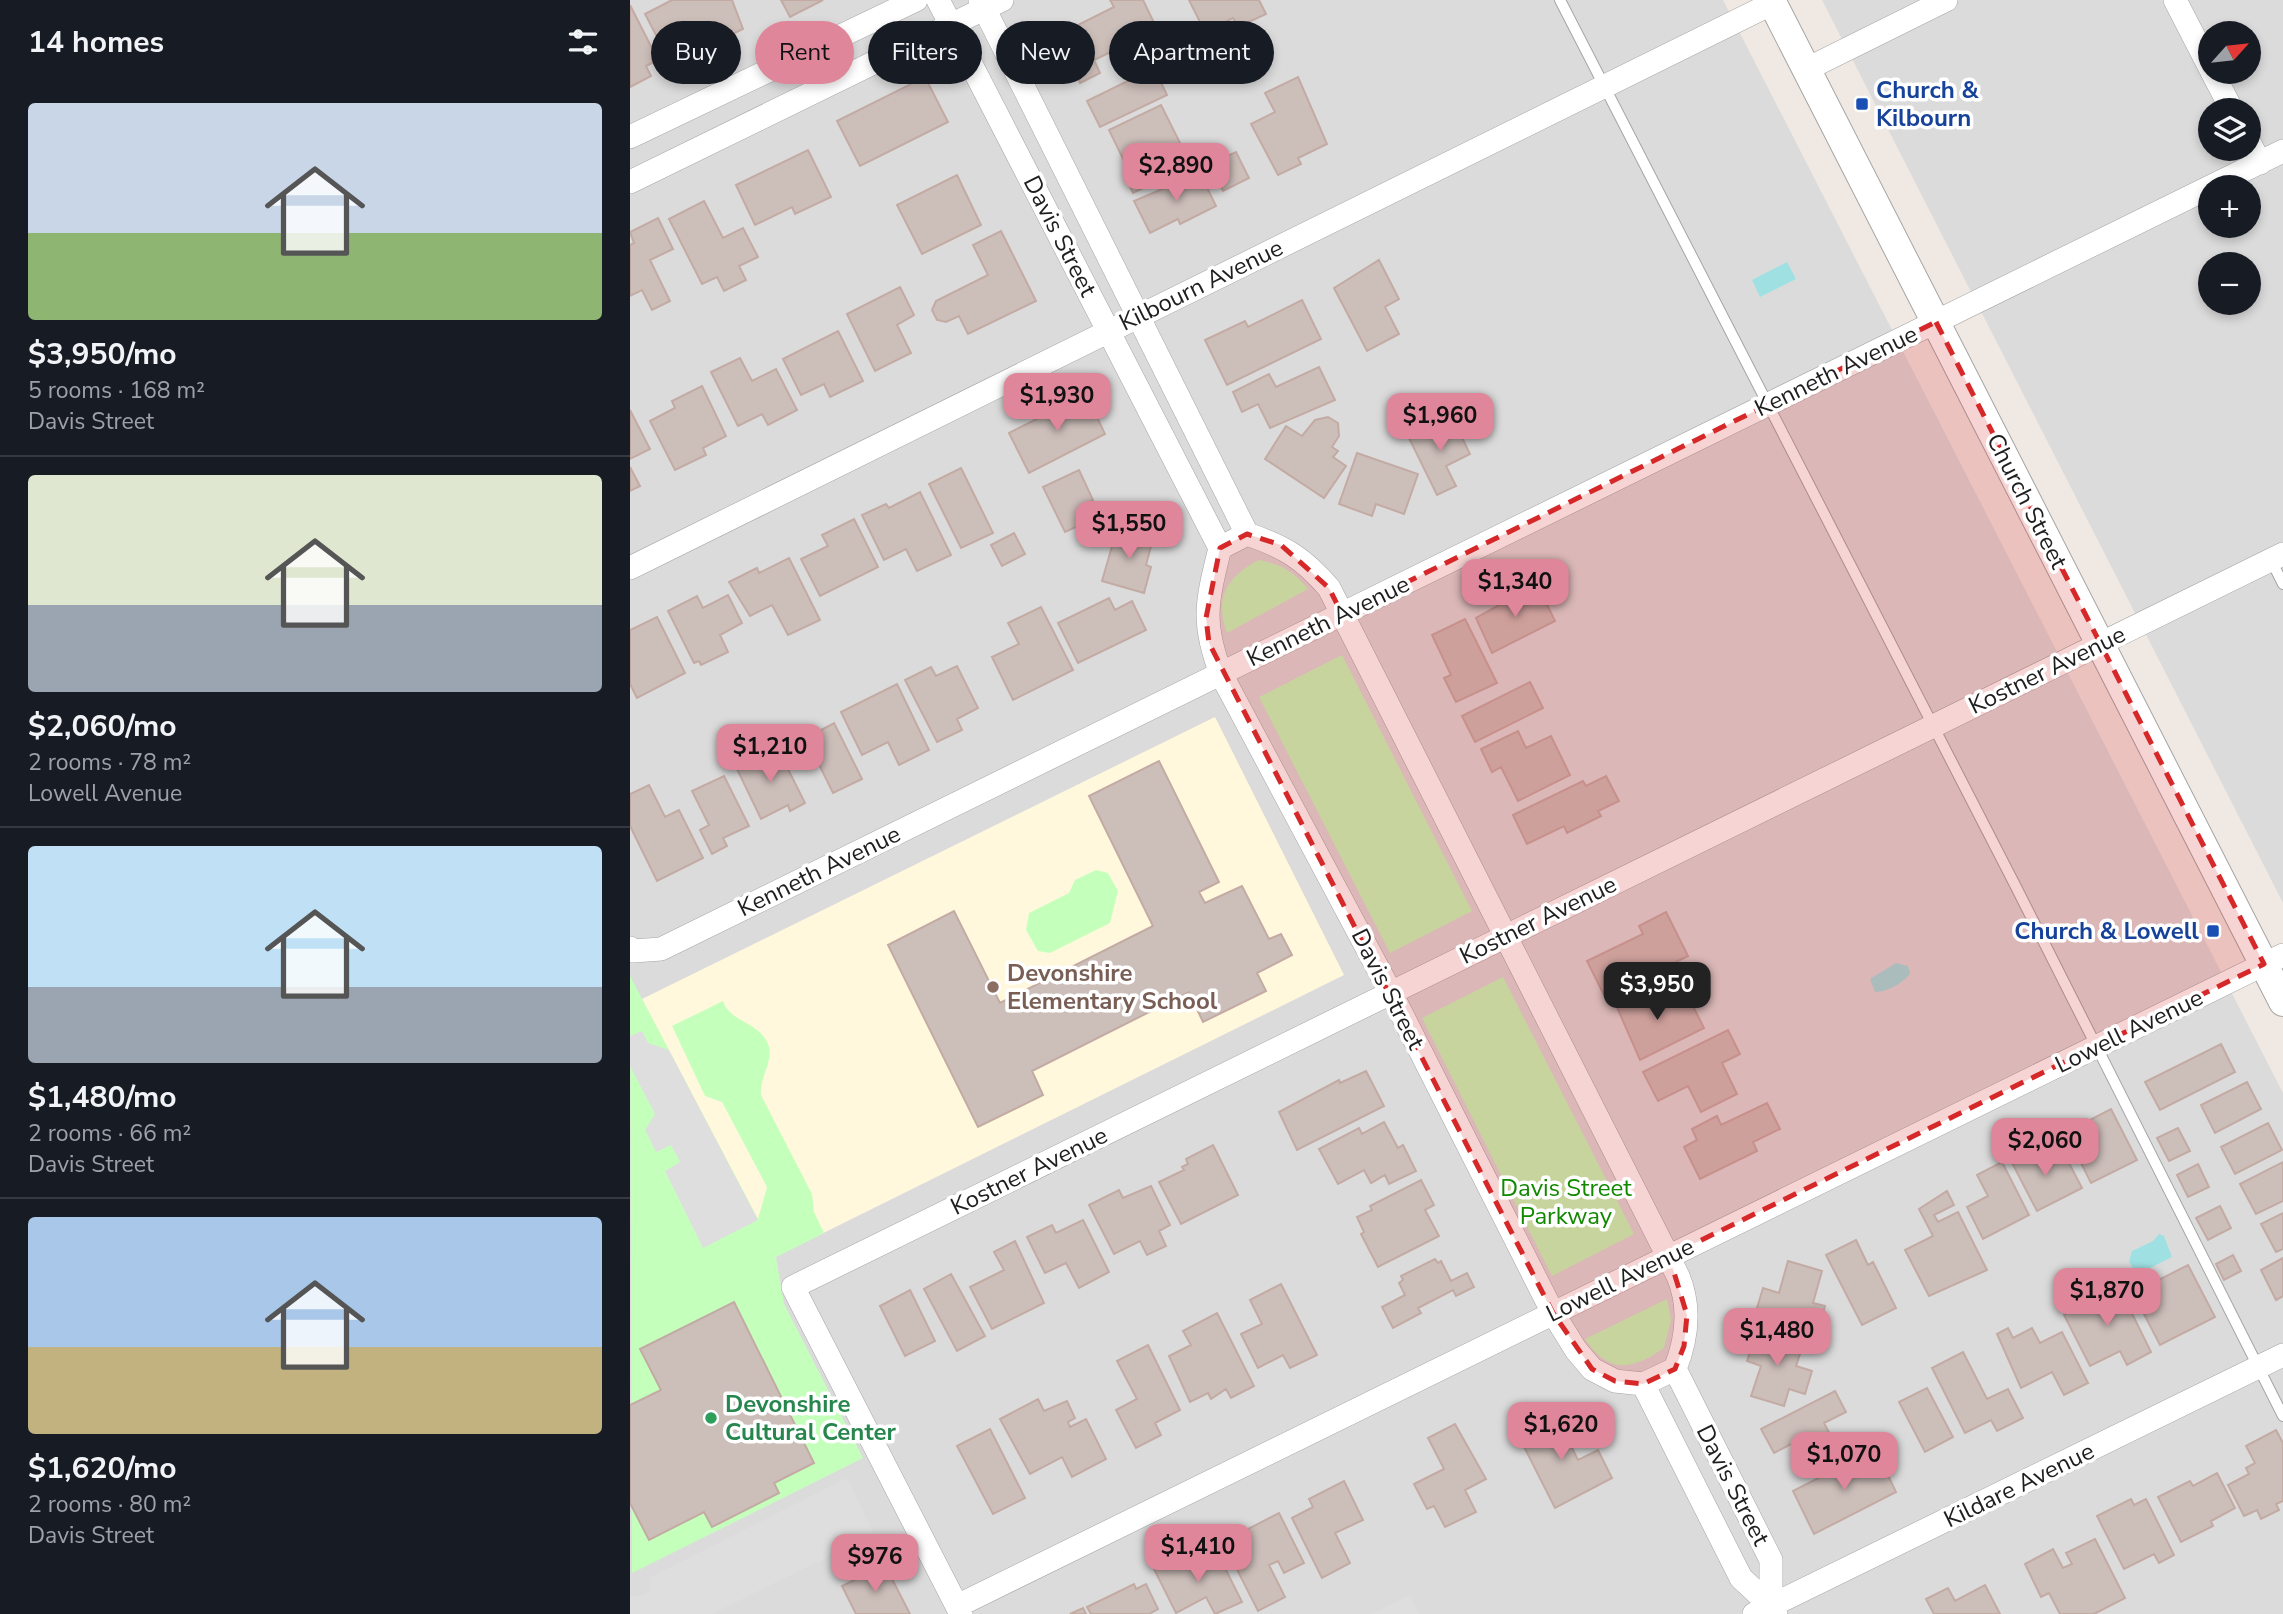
<!DOCTYPE html>
<html lang="en">
<head>
<meta charset="utf-8">
<style>
	body { margin:0; font-family:"Nunito Sans",sans-serif; background:#242831; color:#f1f3f6; height:100vh; display:flex; flex-direction:column; font-size:26px; white-space:nowrap }
	* { box-sizing:border-box; margin:0 }
	p { font-size:23px; color:#9ea1a6 }
	.icon { flex:none; width:38px; height:38px; fill:none; stroke:currentColor; stroke-width:2; stroke-linecap:round; stroke-linejoin:round }
	.map { position:relative; flex:1; overflow:hidden }
	.side { display:flex; flex-direction:column; background:#171b24; width:630px }
	.side>* { flex:none }
	.guide { position:absolute; left:21px; top:21px; width:665px; height:63px; display:flex; gap:14px }
	.needle { width:46px; rotate:63deg }
	.controls { position:absolute; left:1568px; top:21px; display:grid; gap:14px }
	.controls a { display:grid; place-items:center; width:63px; height:63px; border-radius:50%; background:#171b24; box-shadow:0 4px 10px #0003; font-size:35px }
	.price { position:absolute; translate:-50% -60px; padding:0 16px; border-radius:14px; background:#e0869b; color:#111; font-size:23px; line-height:46px; filter:drop-shadow(0 2px 4px #0008) }
	.price::after { content:''; position:absolute; left:50%; top:42px; width:21px; height:16px; margin-left:-10px; background:inherit; clip-path:polygon(0 0,100% 0,50% 100%) }
	.price.current { background:#222; color:#fff }
	ul { padding:0; list-style:none }
	li { display:grid; align-content:center; gap:14px; height:371px; padding:0 28px }
	li+li { border-top:2px solid #363941 }
	li span { display:grid; place-items:center; height:217px; border-radius:7px; color:#555 }
	li>.icon { margin-inline-start:auto }
	span .icon { width:126px; height:126px; fill:#fffc; stroke-width:1 }
	li b { font-size:30px }
	h2 { display:flex; justify-content:space-between; align-items:center; height:84px; padding:0 28px; font-size:30px }
	.pill { padding:0 24px; border-radius:32px; background:#171b24; box-shadow:0 4px 10px #0003; font-size:24px; line-height:63px }
	.pill.current { background:#e0869b; color:#111 }
	main { display:flex; flex:1; min-height:0 }
	.map>svg:first-child { display:block }
</style>
</head>
<body>
<main>
<section class="side">
<h2>14 homes<svg class="icon" aria-label="filters" viewBox="0 0 24 24"><path d="M4 7h16M4 17h16"/><circle cx="9" cy="7" r="2"/><circle cx="15" cy="17" r="2"/></svg></h2>
<ul>
<li><span style="background:linear-gradient(#c9d6e8 60%,#8fb573 0)"><svg class="icon" aria-label="home" viewBox="0 0 24 24"><path d="M3 11l9-7 9 7M6 9v11h12V9"/></svg></span><div><b>$3,950/mo</b><p>5 rooms · 168 m²</p><p>Davis Street</p></div></li>
<li><span style="background:linear-gradient(#dfe7d0 60%,#9aa5b1 0)"><svg class="icon" aria-label="home" viewBox="0 0 24 24"><path d="M3 11l9-7 9 7M6 9v11h12V9"/></svg></span><div><b>$2,060/mo</b><p>2 rooms · 78 m²</p><p>Lowell Avenue</p></div></li>
<li><span style="background:linear-gradient(#bfe0f5 65%,#9aa5b1 0)"><svg class="icon" aria-label="home" viewBox="0 0 24 24"><path d="M3 11l9-7 9 7M6 9v11h12V9"/></svg></span><div><b>$1,480/mo</b><p>2 rooms · 66 m²</p><p>Davis Street</p></div></li>
<li><span style="background:linear-gradient(#a9c7e8 60%,#c2b280 0)"><svg class="icon" aria-label="home" viewBox="0 0 24 24"><path d="M3 11l9-7 9 7M6 9v11h12V9"/></svg></span><div><b>$1,620/mo</b><p>2 rooms · 80 m²</p><p>Davis Street</p></div></li>
</ul>
</section>
<div class="map">
<svg width="1653" height="1614" viewBox="0 0 1653 1614">
	<rect width="100%" height="100%" fill="#f0e9e3"/>
	<path fill="#dcdbdb" fill-rule="evenodd" d="M0 0H1093L1653 1093V1614H0Z
		M1192 0H1653V903ZM1580 33H1619V72H1580ZM1580 110H1619V149H1580ZM1580 187H1619V226H1580ZM1580 264H1619V303H1580Z"/>
	<path fill="#fff8dd" d="M585 717 714 975 145 1257 12 999Z"/>
	<path fill="#c5ffbc" d="M629 560C651 564 664 572 678 589L597 633C584 598 597 576 629 560Z
		M712 655 842 911 760 953 629 697Z
		M466 870 478 873 488 891 480 923 420 953 408 951 396 930 399 913 439 893 445 880Z
		M0 976 128 1219 137 1187 92 1102 75 1096 42 1026 93 1001C100 1023 132 1022 139 1047 143 1062 129 1079 131 1095L182 1194 184 1212 194 1233 146 1257 154 1304 233 1458 2 1573Z
		M873 977 1004 1234 922 1276 792 1018Z
		M1037 1299 1041 1320 1034 1348C1002 1370 979 1375 955 1339Z"/>
	<path fill="#dedede" d="M12 1031 18 1043 39 1050 128 1220 73 1248 35 1171 50 1162 41 1145 26 1152 15 1130 25 1114 0 1066V1036Z
		M217 1478 244 1534 82 1614H0V1596H12L21 1591 19 1578Z
		M780 1595 789 1614H741Z"/>
	<path fill="#9fe1e2" d="M1157 262 1166 279 1130 297 1122 280Z
		M1266 963 1278 966 1280 974C1273 983 1257 992 1245 992L1240 979Z
		M1529 1234 1534 1236 1542 1257 1520 1268 1503 1269 1499 1261 1502 1251 1523 1241Z"/>
	<path fill="#ccbeb9" stroke="#c3aba4" stroke-width="2" d="M42 0H102L113 29 86 42 83 35 38 58 15 14Z
		M151 0H193L160 17Z
		M480 0H513L530 35 494 53 491 47 464 60 470 73 450 83 430 34 484 7Z
		M559 0H629L636 14 608 27 603 18 575 32Z
		M0 5 28 60 16 66 21 76 0 87Z
		M524 68 537 95 470 127 457 101Z
		M295 77 318 122 230 166 207 121Z
		M668 77 697 144 668 158 671 164 648 175 621 124 645 112 635 93Z
		M531 105 561 165 503 193 494 174 499 171 479 130Z
		M178 150 201 197 165 214 162 207 125 225 106 185Z
		M606 152 619 178 593 191 580 164Z
		M570 173 586 206 550 224 548 219 520 233 504 201Z
		M327 175 351 225 292 254 267 205Z
		M74 201 93 238 113 228 128 257 109 266 116 280 94 291 87 277 72 284 39 219Z
		M28 218 43 249 20 260 40 301 22 310 12 290 0 296V245L4 243 0 232Z
		M371 231 406 301 338 334 329 316 316 322 307 320 302 310 306 301 358 275 343 245Z
		M749 260 769 299 755 307 769 334 737 351 704 288Z
		M270 287 284 315 267 325 281 353 245 371 217 314Z
		M672 300 691 339 597 385 575 340 615 321 618 327Z
		M208 331 233 381 200 397 194 384 171 395 153 359Z
		M110 358 122 381 146 369 167 410 138 425 132 414 108 426 81 372Z
		M689 367 705 400 640 428 628 404 612 412 603 392 639 374 646 387Z
		M72 386 96 436 73 448 76 455 45 470 20 421 45 408 42 401Z
		M456 394 475 434 399 473 379 433Z
		M0 410 20 449 0 459Z
		M698 417 708 423 709 436 702 447 708 451 703 457 716 466 694 498 635 459 656 426 672 436 685 420Z
		M823 419 840 454 816 466 826 486 807 495 778 436Z
		M727 453 788 474 774 514 746 504 742 516 709 504Z
		M0 467 10 486 0 491Z
		M331 468 363 533 331 548 299 484Z
		M449 470 463 500 450 507 457 522 435 532 413 487Z
		M290 492 321 555 287 571 276 549 254 560 232 515 256 504 259 508Z
		M224 519 248 567 190 596 171 559 198 546 192 535Z
		M487 529 523 539 516 565 521 567 514 593 472 581Z
		M384 533 395 554 372 566 361 545Z
		M159 558 190 620 158 635 142 605 120 616 99 582 127 568 129 573Z
		M907 584 925 621 862 653 846 618Z
		M98 595 112 623 90 635 98 652 71 665 69 661 64 663 38 611 67 596 73 608Z
		M479 598 485 610 502 601 516 630 448 663 428 623Z
		M411 607 443 670 383 700 362 657 389 644 378 623Z
		M27 617 55 673 7 698 0 684V630Z
		M835 619 867 683 826 702 814 678 821 675 802 635Z
		M327 666 348 708 327 719 332 730 307 742 275 680 301 667 306 676Z
		M900 682 913 708 845 742 832 716Z
		M267 684 299 750 269 765 258 742 232 755 211 712Z
		M204 723 232 779 203 793 176 738Z
		M888 731 896 748 921 736 940 775 888 801 871 767 862 772 851 749Z
		M147 747 175 803 160 811 158 805 131 819 106 767Z
		M529 761 589 882 569 892 575 903 612 886 639 939 651 934 662 955 627 973 636 991 573 1022 559 992 402 1071 413 1095 348 1127 258 945 324 911 370 1003 523 926 459 796Z
		M94 776 119 826 93 838 97 846 82 854 70 830 79 825 62 791Z
		M976 776 989 801 968 811 971 816 937 833 934 826 897 844 883 815 953 781 956 786Z
		M19 785 35 817 49 810 73 858 27 881 0 826V794Z
		M1036 912 1058 956 975 997 957 961 1013 934 1009 926Z
		M1022 986 1031 1003 1025 1006 1028 1012 1058 996 1074 1028 1010 1060 986 1005Z
		M1098 1030 1110 1054 1092 1063 1107 1094 1071 1112 1058 1086 1028 1101 1013 1072Z
		M1591 1044 1605 1072 1530 1110 1515 1082Z
		M736 1071 754 1106 667 1150 649 1112 709 1080 710 1083Z
		M1617 1082 1631 1109 1585 1133 1571 1105Z
		M1137 1103 1150 1129 1123 1142 1127 1151 1070 1179 1054 1147 1067 1140 1062 1129 1087 1116 1091 1125Z
		M1481 1109 1507 1160 1461 1183 1442 1145 1462 1134 1456 1122Z
		M754 1122 768 1148 773 1145 786 1171 759 1184 755 1175 741 1183 734 1170 708 1184 689 1149 729 1128 732 1134Z
		M1638 1123 1652 1150 1605 1174 1591 1147Z
		M1548 1128 1560 1151 1539 1161 1527 1138Z
		M583 1145 608 1195 551 1224 529 1182 554 1170 552 1167 558 1164 556 1159Z
		M1406 1146 1417 1167 1436 1157 1452 1188 1407 1211 1380 1159Z
		M1372 1162 1399 1215 1353 1239 1337 1207 1358 1196 1347 1175Z
		M1653 1162V1201L1626 1214 1610 1184Z
		M1568 1164 1579 1187 1558 1197 1547 1175Z
		M791 1180 804 1205 795 1210 809 1236 748 1267 731 1234 734 1232 727 1217 742 1210 740 1206Z
		M521 1186 540 1225 529 1231 536 1246 517 1255 510 1241 484 1254 459 1205 489 1190 493 1198Z
		M1317 1191 1324 1205 1304 1215 1308 1222 1328 1212 1357 1270 1299 1296 1275 1250 1303 1236 1289 1209Z
		M1590 1206 1601 1228 1578 1240 1566 1218Z
		M1653 1213V1249L1646 1252 1631 1224Z
		M453 1220 479 1272 449 1288 436 1263 415 1273 397 1237 422 1225 426 1233Z
		M1226 1240 1238 1265 1243 1262 1266 1308 1232 1325 1196 1255Z
		M385 1241 414 1303 362 1329 340 1287 374 1270 364 1252Z
		M1603 1255 1611 1271 1594 1280 1586 1264Z
		M1653 1258V1296L1646 1300 1631 1270Z
		M805 1259 808 1263 811 1261 821 1281 837 1273 844 1287 826 1296 823 1290 788 1308 791 1313 763 1328 752 1307 775 1295 769 1283 773 1280 771 1276Z
		M1158 1261 1192 1271 1183 1303 1195 1306 1186 1337 1124 1318 1133 1288 1149 1293Z
		M1558 1265 1585 1317 1530 1345 1503 1293Z
		M321 1274 355 1336 327 1351 294 1289Z
		M651 1284 687 1355 660 1368 653 1355 628 1368 611 1334 632 1324 620 1300Z
		M1489 1287 1521 1352 1497 1365 1490 1351 1460 1366 1434 1315 1447 1308 1445 1305 1472 1291 1474 1295Z
		M280 1290 305 1341 275 1356 250 1306Z
		M104 1302 184 1463 144 1483 149 1493 82 1527 74 1512 19 1540 0 1503V1405L31 1390 10 1349Z
		M587 1313 624 1386 601 1398 596 1389 581 1399 578 1393 560 1402 539 1356 561 1345 553 1331Z
		M1378 1328 1383 1338 1402 1328 1410 1343 1432 1332 1458 1383 1434 1395 1422 1372 1391 1388 1367 1334Z
		M1127 1331 1173 1345 1166 1366 1182 1371 1175 1394 1159 1389 1154 1406 1121 1396 1131 1366 1117 1361Z
		M518 1345 550 1410 525 1423 531 1435 506 1448 486 1410 507 1399 487 1361Z
		M1333 1352 1357 1399 1378 1389 1393 1418 1367 1431 1361 1420 1335 1433 1302 1368Z
		M1297 1388 1323 1437 1295 1452 1269 1402Z
		M1205 1391 1216 1412 1194 1423 1207 1448 1176 1463 1165 1442 1144 1453 1131 1429Z
		M408 1399 414 1411 437 1401 445 1418 438 1422 440 1427 456 1419 476 1459 442 1477 432 1457 400 1474 370 1419Z
		M925 1414 948 1460 968 1450 982 1478 925 1508 887 1433Z
		M825 1424 856 1479 835 1490 846 1512 815 1527 804 1506 797 1509 784 1484 814 1469 798 1438Z
		M360 1429 395 1498 363 1514 327 1446Z
		M1646 1430 1653 1443V1501L1646 1504 1649 1510 1631 1519 1627 1510 1614 1516 1598 1485 1619 1474 1616 1468 1625 1463 1616 1446Z
		M1245 1449 1266 1492 1184 1534 1163 1491Z
		M1587 1473 1605 1508 1581 1521 1583 1526 1551 1542 1528 1497 1560 1481 1563 1486Z
		M714 1481 733 1520 705 1533 720 1563 692 1578 662 1518 683 1507 679 1499Z
		M1501 1499 1504 1505 1516 1499 1544 1555 1529 1563 1524 1554 1494 1569 1467 1516Z
		M649 1513 674 1563 654 1573 648 1561 639 1565 655 1597 628 1611 593 1542Z
		M1465 1539 1495 1598 1464 1614H1430L1419 1593 1411 1597 1395 1564 1423 1549 1433 1568 1442 1564 1436 1553Z
		M588 1554 612 1602 585 1614 576 1597 546 1613 524 1569 552 1555 560 1569Z
		M255 1565 280 1614H226L212 1586Z
		M504 1584 506 1589 516 1584 528 1609 519 1614H461L457 1607Z
		M1355 1585 1370 1614H1304L1296 1599 1318 1588 1325 1601Z
		M453 1608 456 1614H440Z"/>
	<g fill="none" stroke-linecap="round" stroke-linejoin="round">
		<defs>
			<path id="service" d="M930 0 1385 885 1653 1416
				M1641 560 1653 584"/>
			<path id="minor" d="M308 0 590 548C577 601 571 621 591 674L761 993 923 1313 946 1350 962 1369 985 1381 1013 1384 1045 1369C1057 1339 1061 1307 1048 1276L699 588C673 558 655 547 617 534L590 548
				M350 0 617 534
				M1545 0 1580 68
				M1177 69 1316 0
				M1582 72 1602 110
				M0 137 286 0
				M1619 142 1630 163
				M0 182 372 0
				M0 568 1143 3
				M0 948 3 951 31 949 1653 151
				M1045 1369 1141 1560V1606
				M1013 1384 1111 1578 1141 1606 1146 1614
				M327 1606 1653 955
				M331 1614 163 1287 1653 554
				M1124 1614 1653 1355"/>
			<path id="tertiary" d="M1141 0 1653 1002"/>
		</defs>
		<use href="#service" stroke="#a5a5a5" stroke-width="12"/>
		<use href="#minor" stroke="#a5a5a5" stroke-width="24"/>
		<use href="#tertiary" stroke="#a5a5a5" stroke-width="30"/>
		<use href="#service" stroke="#fff" stroke-width="10"/>
		<use href="#minor" stroke="#fff" stroke-width="23"/>
		<use href="#tertiary" stroke="#fff" stroke-width="28"/>
	</g>
	<path fill="#d62828" fill-opacity="0.2" stroke="#d62828" stroke-width="5" stroke-dasharray="14 9" stroke-linejoin="round" d="M1306 322 1634 964 1039 1256 1057 1315 1054 1346 1045 1369 1013 1384 985 1381 962 1369 923 1313 579 643 576 618 590 548 617 534 651 545 699 588 712 614Z"/>
	<g fill="#1a4fb4" stroke="#fff" stroke-width="2.5">
		<rect x="1225" y="97" width="14" height="14" rx="3.5"/>
		<rect x="1576" y="924" width="14" height="14" rx="3.5"/>
	</g>
	<circle fill="#8d6e63" stroke="#fff" stroke-width="2.5" cx="363" cy="987" r="7"/>
	<circle fill="#2e9e5b" stroke="#fff" stroke-width="2.5" cx="81" cy="1418" r="7"/>
	<g text-anchor="middle" stroke-width="7" stroke-linejoin="round" paint-order="stroke">
		<g font-size="24" font-weight="bold" fill="#164399" stroke="#fff" text-anchor="start">
			<text x="1246" y="98">Church &amp;<tspan x="1246" dy="28">Kilbourn</tspan></text>
			<text x="1569" y="939" text-anchor="end">Church &amp; Lowell</text>
		</g>
		<g font-size="24" fill="#1e1e1e" stroke="#fff">
			<text transform="translate(430 236) rotate(63)" y="8">Davis Street</text>
			<text transform="translate(571 285) rotate(-26)" y="8">Kilbourn Avenue</text>
			<text transform="translate(1206 371) rotate(-26)" y="8">Kenneth Avenue</text>
			<text transform="translate(1397 501) rotate(63)" y="8">Church Street</text>
			<text transform="translate(698 621) rotate(-26)" y="8">Kenneth Avenue</text>
			<text transform="translate(1417 670) rotate(-26)" y="8">Kostner Avenue</text>
			<text transform="translate(189 871) rotate(-26)" y="8">Kenneth Avenue</text>
			<text transform="translate(908 920) rotate(-26)" y="8">Kostner Avenue</text>
			<text transform="translate(758 989) rotate(63)" y="8">Davis Street</text>
			<text transform="translate(1499 1031) rotate(-26)" y="8">Lowell Avenue</text>
			<text transform="translate(399 1171) rotate(-26)" y="8">Kostner Avenue</text>
			<text transform="translate(990 1280) rotate(-26)" y="8">Lowell Avenue</text>
			<text transform="translate(1103 1485) rotate(63)" y="8">Davis Street</text>
			<text transform="translate(1389 1485) rotate(-26)" y="8">Kildare Avenue</text>
		</g>
		<g font-size="24" font-weight="bold" fill="#785e54" stroke="#fff" text-anchor="start">
			<text x="377" y="981">Devonshire<tspan x="377" dy="28">Elementary School</tspan></text>
		</g>
		<g font-size="24" fill="#128801" stroke="#fff">
			<text x="936" y="1196">Davis Street<tspan x="936" dy="28">Parkway</tspan></text>
		</g>
		<g font-size="24" font-weight="bold" fill="#27864d" stroke="#fff" text-anchor="start">
			<text x="95" y="1412">Devonshire<tspan x="95" dy="28">Cultural Center</tspan></text>
		</g>
	</g>
</svg>
<div class="controls">
<a><svg class="needle" viewBox="-14 -14 28 28"><path d="M0-13l5 13h-10z" fill="#e53935"/><path d="M0 13l5-13h-10z" fill="#9ea1a6"/></svg></a>
<a><svg class="icon" aria-label="layers" viewBox="0 0 24 24"><path d="M12 4l9 5-9 5-9-5zM3 14l9 5 9-5"/></svg></a>
<a>+</a>
<a>−</a>
</div>
<b class="price" style="left:546px;top:203px">$2,890</b>
<b class="price" style="left:427px;top:433px">$1,930</b>
<b class="price" style="left:810px;top:453px">$1,960</b>
<b class="price" style="left:499px;top:561px">$1,550</b>
<b class="price" style="left:885px;top:619px">$1,340</b>
<b class="price" style="left:140px;top:784px">$1,210</b>
<b class="price current" style="left:1027px;top:1022px">$3,950</b>
<b class="price" style="left:1415px;top:1178px">$2,060</b>
<b class="price" style="left:1477px;top:1328px">$1,870</b>
<b class="price" style="left:1147px;top:1368px">$1,480</b>
<b class="price" style="left:931px;top:1462px">$1,620</b>
<b class="price" style="left:1214px;top:1492px">$1,070</b>
<b class="price" style="left:568px;top:1584px">$1,410</b>
<b class="price" style="left:245px;top:1594px">$976</b>
<div class="guide">
<a class="pill">Buy</a>
<a class="pill current">Rent</a>
<a class="pill">Filters</a>
<a class="pill">New</a>
<a class="pill">Apartment</a>
</div>
</div>
</main>
</body>
</html>
